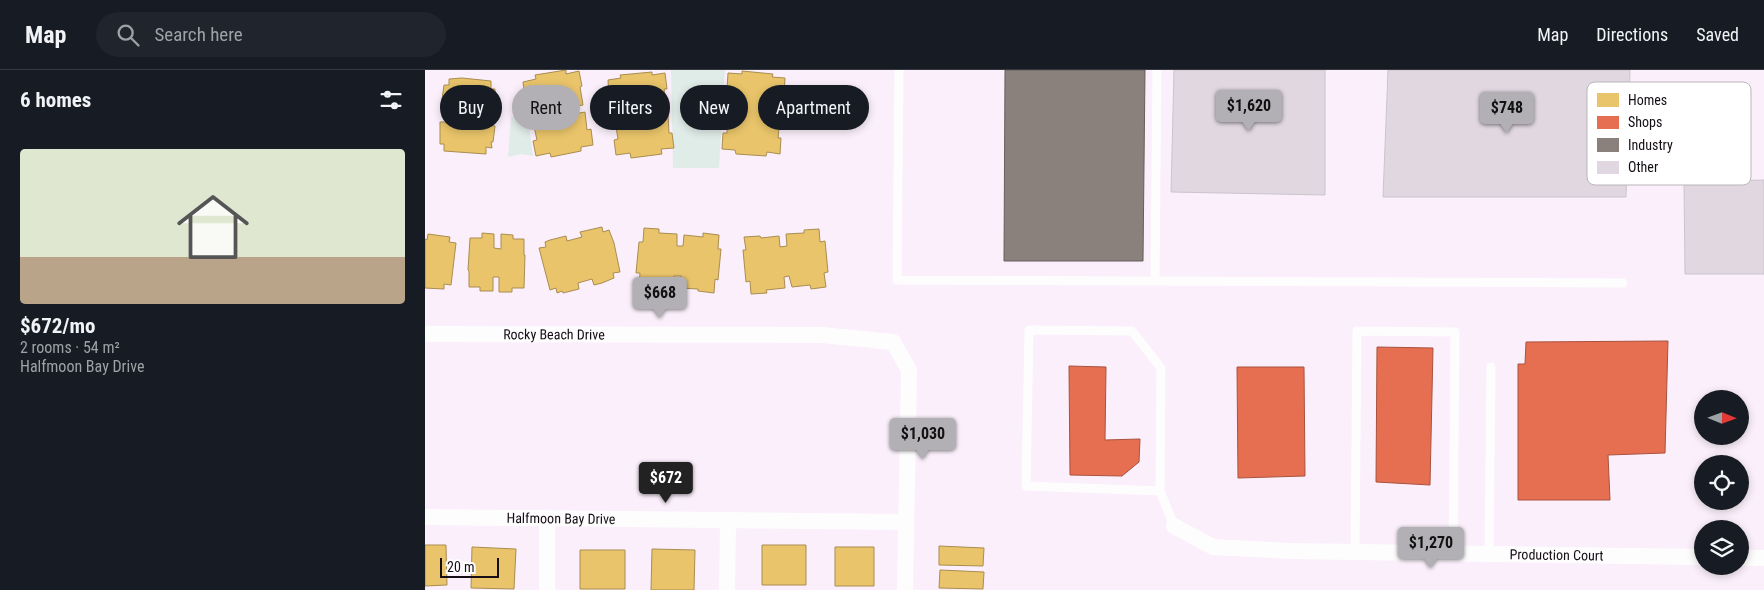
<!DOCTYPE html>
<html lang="en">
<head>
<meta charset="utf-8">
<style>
	body { margin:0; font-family:"Roboto Condensed",sans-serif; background:#20242c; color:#f1f3f6; height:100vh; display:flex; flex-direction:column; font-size:19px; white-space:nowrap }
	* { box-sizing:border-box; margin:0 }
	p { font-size:16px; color:#9ea1a6 }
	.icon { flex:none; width:28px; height:28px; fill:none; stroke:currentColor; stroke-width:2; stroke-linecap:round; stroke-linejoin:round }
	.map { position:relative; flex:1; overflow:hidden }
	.drawer { display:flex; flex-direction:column; background:#171b24; width:425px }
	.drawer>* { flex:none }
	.top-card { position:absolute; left:15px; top:15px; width:475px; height:45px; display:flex; gap:10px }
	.needle { width:32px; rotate:91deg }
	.fabs { position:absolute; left:1269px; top:320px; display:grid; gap:10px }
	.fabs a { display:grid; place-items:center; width:55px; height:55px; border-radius:50%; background:#171b24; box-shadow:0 2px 8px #0003; font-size:25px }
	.scale { position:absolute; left:15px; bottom:12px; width:59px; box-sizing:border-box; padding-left:5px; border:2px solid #150e15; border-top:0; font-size:14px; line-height:18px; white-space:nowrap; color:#150e15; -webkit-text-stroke:4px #fff; paint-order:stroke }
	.price { position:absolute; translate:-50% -42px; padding:0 11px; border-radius:5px; background:#b2b0b5; color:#111; font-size:16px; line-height:32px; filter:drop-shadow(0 1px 2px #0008) }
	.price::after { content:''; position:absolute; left:50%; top:30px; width:15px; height:11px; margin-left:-8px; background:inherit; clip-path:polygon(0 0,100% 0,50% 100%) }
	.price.selected { background:#222; color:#fff }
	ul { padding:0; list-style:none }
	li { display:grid; align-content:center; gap:10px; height:265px; padding:0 20px }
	li span { display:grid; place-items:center; height:155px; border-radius:5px; color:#555 }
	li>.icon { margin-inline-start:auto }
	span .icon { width:90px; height:90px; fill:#fffc; stroke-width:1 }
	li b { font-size:21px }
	h2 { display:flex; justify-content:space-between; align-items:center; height:60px; padding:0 20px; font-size:21px }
	.tag { padding:0 18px; border-radius:22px; background:#171b24; box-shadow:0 2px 8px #0003; font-size:18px; line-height:45px }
	.tag.selected { background:#b2b0b5; color:#111 }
	header { display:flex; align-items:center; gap:30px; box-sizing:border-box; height:70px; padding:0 25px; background:#171b24; border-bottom:1px solid #363941 }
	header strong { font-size:24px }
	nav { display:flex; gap:28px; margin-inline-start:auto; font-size:18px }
	.search { width:350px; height:45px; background:#20242c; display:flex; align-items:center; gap:12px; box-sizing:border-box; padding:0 18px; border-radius:28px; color:#9ea1a6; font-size:19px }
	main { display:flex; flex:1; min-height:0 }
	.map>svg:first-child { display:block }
</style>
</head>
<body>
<header>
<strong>Map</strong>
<div class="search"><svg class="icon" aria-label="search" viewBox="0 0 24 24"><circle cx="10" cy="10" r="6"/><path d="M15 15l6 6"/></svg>Search here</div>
<nav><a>Map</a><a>Directions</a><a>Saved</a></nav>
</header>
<main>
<section class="drawer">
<h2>6 homes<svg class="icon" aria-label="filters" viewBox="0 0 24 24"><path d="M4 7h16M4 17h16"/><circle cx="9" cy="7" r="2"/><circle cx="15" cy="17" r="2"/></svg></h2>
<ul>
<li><span style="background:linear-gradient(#dfe7d0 70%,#b9a48a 0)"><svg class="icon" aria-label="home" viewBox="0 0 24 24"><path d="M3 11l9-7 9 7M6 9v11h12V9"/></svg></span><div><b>$672/mo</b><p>2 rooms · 54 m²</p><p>Halfmoon Bay Drive</p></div></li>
</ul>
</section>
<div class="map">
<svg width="1339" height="520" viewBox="0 0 1339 520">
	<rect width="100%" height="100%" fill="#faeffa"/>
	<path fill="#e0ece8" d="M246 0H300L294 98H248Z
		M86 47 103 48 108 86 97 84 83 87Z"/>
	<path fill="#e9c46a" stroke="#a98d50" d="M141 0V4L154 1 157 16 155 17 158 35 147 37 149 44 160 42 162 60 166 59 168 75 156 77V81L126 87 125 83 111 86 108 71 112 70 108 52 119 49 118 43 107 45 104 27H100L98 12 111 9 110 5Z
		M317 1 348 4 347 7 360 8 359 24H357L356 42 344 41V48L355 50 353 68H356L355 84 342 82 341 86 311 84 310 80 297 79 298 63H302L303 45H314V39L303 38 305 20 302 19 303 3 317 4Z
		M227 2V5L240 3 242 19H239L242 37 230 39 231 46 243 45 244 63H247L249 78 236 79 237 84 206 88 205 83 191 85 189 70 193 69 190 51 202 49 201 42 190 44 188 26H184L183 10 196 8 195 5Z
		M37 8 66 11V19H70V24L72 25 70 41 65 40 64 55 70 56 68 72H66L67 78 61 77V84L19 81V74H15V52H21L22 37H16L19 15H24V9Z
		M177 157 178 162 184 160 189 173 195 202 188 203 189 208 177 213 169 215 167 209 153 213 154 219 138 223 137 221 132 223 131 218 125 220 114 178 121 177 120 172 125 170 141 166 142 171 157 167 155 162Z
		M219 158 234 159V163L252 164V176H258L259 165 278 167V163L294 165 293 179H296L293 210 290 209 289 223 273 221V219L255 218 256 206H249L248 217 230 215 229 218 214 216 215 203H211L214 172H218Z
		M394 159 395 172 400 171 403 202 399 203 401 217 386 219 385 215 367 217 364 206 359 207 360 218 341 220 342 223 326 224 325 211 321 212 318 180H321L319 167 335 166 336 168 354 166 355 177 362 176 361 164 379 163V160Z
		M57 163 69 164V178L76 179V164L88 165V169H99V185H100L99 218H87V222H74V207H68V221H55V217H44V201L43 200 45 168H57Z
		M3 164 25 167 24 172 31 173 26 215 19 214V219L0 218V169L2 170Z
		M0 475H21L22 515 0 516Z
		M337 475H381V515H337Z
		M514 476 559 478 558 496 514 495Z
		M47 477 91 479 89 519 46 518Z
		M410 477H449V516H410Z
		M227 479 270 480 269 520H226Z
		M155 480H200V519H155Z
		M515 500 559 502 558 519 514 518Z"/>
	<path fill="#e76f51" stroke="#a8523f" d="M1243 271 1240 383 1183 385 1185 430H1093V294H1100L1101 272Z
		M952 277 1008 278 1005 415 951 412Z
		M644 296 681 297 680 370 715 369 714 392 697 406 645 405Z
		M812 297H879L880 406 813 408Z"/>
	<path fill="#8a817c" stroke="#675e5d" d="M580 0H720L718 191H579Z"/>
	<path fill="#e0d7e0" stroke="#ccc4cc" d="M749 0H900V125L746 122Z
		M963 0H1205L1201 127H958Z
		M1339 110V204H1260L1259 112Z"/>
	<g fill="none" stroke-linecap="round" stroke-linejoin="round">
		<path stroke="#fefdfe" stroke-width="9" d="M474 0 472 210 1198 213
			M730 211 732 0
			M735 421 601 416 604 260 707 261 736 298 735 421 749 456
			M930 482 932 261 1030 262 1028 483
			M1064 484 1066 297"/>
		<g stroke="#fefdfe" stroke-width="16">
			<path id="s1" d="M0 264 397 265 468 272 484 300 480 520"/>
			<path id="s2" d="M0 447 481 452"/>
			<path d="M122 448V520"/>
			<path id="s3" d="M749 456 788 477 865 481 1278 487"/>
			<path d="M1315 488H1339"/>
			<path d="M302 520 303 450"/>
		</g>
	</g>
	<g text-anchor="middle" stroke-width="5" stroke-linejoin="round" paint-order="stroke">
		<g font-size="14" fill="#150e15" stroke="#fff">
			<text dy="5" stroke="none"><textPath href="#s1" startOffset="129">Rocky Beach Drive</textPath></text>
			<text dy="5" stroke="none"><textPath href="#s2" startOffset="136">Halfmoon Bay Drive</textPath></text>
			<text dy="5" stroke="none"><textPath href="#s3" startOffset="388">Production Court</textPath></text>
		</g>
	</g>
	<rect x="1162" y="12" width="164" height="103" rx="8" fill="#fff" stroke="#b9b7b9" stroke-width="1"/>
	<rect x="1172" y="23" width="22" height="14" fill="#e9c46a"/>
	<rect x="1172" y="46" width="22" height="13" fill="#e76f51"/>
	<rect x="1172" y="68" width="22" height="14" fill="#8a817c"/>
	<rect x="1172" y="91" width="22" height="13" fill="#e0d7e0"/>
	<g font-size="14" fill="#150e15">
		<text x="1203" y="35">Homes</text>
		<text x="1203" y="57">Shops</text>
		<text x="1203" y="80">Industry</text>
		<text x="1203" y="102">Other</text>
	</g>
</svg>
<div class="fabs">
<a><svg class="needle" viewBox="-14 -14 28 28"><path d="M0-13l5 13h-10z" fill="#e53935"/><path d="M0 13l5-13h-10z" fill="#9ea1a6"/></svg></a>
<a><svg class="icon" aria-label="locate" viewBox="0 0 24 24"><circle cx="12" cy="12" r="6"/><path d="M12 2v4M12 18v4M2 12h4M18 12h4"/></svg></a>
<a><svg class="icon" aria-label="layers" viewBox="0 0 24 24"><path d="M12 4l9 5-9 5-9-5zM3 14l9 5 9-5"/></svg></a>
</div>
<div class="scale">20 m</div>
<b class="price" style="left:824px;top:62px">$1,620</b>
<b class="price" style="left:1082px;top:64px">$748</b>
<b class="price" style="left:235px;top:249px">$668</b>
<b class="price" style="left:498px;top:390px">$1,030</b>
<b class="price selected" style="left:241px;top:434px">$672</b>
<b class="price" style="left:1006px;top:499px">$1,270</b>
<div class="top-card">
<a class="tag">Buy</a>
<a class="tag selected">Rent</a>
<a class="tag">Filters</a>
<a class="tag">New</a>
<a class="tag">Apartment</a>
</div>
</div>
</main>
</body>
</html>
